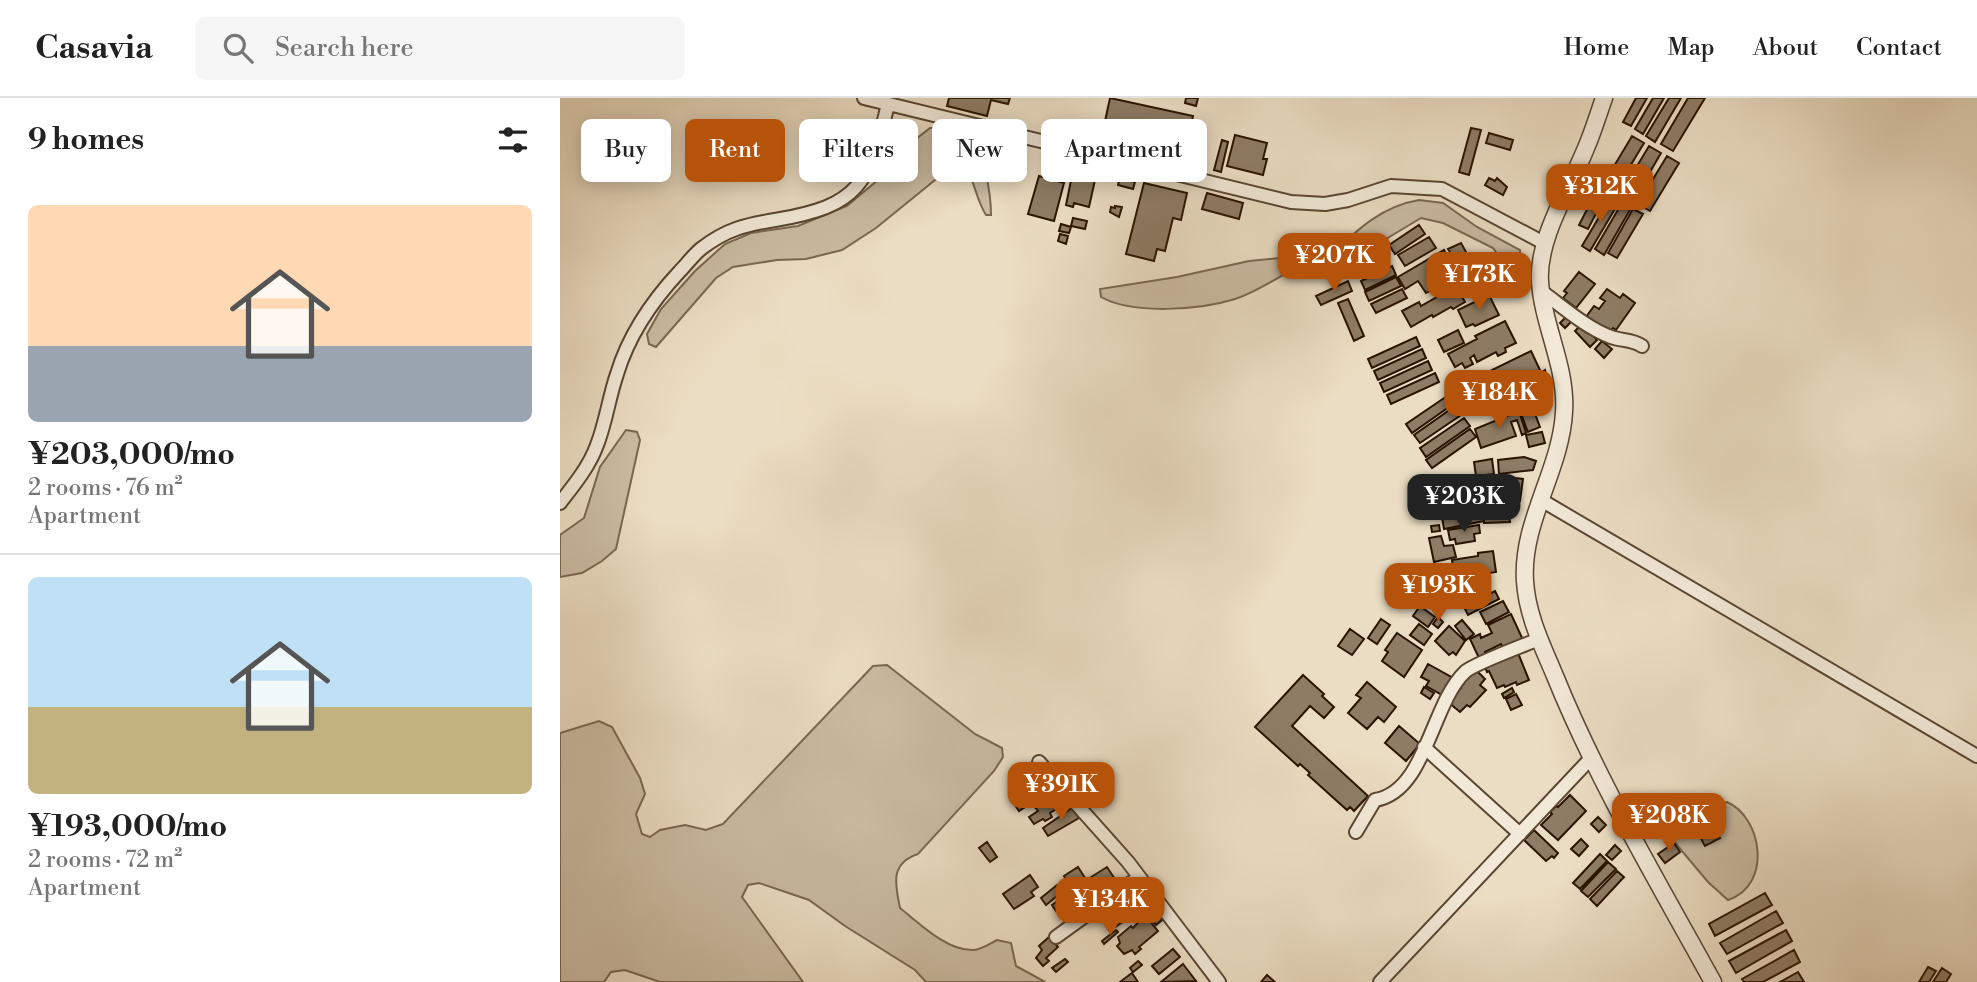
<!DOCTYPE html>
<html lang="en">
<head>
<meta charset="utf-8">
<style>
	body { margin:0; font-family:"Libre Bodoni",serif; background:#f6f6f6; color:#222; height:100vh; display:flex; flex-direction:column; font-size:26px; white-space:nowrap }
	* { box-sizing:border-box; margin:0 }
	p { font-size:23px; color:#767676 }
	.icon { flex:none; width:38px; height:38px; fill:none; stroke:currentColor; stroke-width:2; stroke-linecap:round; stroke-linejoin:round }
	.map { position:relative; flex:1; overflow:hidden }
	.details { display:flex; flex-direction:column; background:#fff; width:560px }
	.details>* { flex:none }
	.hud { position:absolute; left:21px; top:21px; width:665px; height:63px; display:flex; gap:14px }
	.price { position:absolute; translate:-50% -60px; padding:0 16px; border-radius:14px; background:#b45309; color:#fff; font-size:23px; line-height:46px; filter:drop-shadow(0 2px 4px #0008) }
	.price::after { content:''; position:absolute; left:50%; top:42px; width:21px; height:16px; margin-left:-10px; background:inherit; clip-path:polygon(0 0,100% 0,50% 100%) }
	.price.selected { background:#222; color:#fff }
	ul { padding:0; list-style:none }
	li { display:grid; align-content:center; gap:14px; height:371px; padding:0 28px }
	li+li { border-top:2px solid #e0e0e0 }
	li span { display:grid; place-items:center; height:217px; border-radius:10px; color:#555 }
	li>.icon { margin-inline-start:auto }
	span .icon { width:126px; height:126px; fill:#fffc; stroke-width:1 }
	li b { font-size:30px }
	h2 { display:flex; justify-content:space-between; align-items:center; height:84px; padding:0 28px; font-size:30px }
	.chip { padding:0 24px; border-radius:10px; background:#fff; box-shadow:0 4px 18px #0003; font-size:24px; line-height:63px }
	.chip.selected { background:#b45309; color:#fff }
	header { display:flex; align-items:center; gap:42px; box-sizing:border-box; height:98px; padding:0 35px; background:#fff; border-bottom:2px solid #e0e0e0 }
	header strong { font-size:33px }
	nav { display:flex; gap:38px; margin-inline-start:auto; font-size:24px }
	.search { width:490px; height:63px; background:#f6f6f6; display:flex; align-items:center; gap:18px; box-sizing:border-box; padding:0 24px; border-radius:10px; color:#767676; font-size:26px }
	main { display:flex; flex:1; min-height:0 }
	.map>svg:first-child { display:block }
</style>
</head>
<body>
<header>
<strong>Casavia</strong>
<div class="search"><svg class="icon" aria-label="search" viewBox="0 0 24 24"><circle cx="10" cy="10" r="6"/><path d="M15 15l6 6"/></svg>Search here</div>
<nav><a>Home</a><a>Map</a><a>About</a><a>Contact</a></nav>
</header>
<main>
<section class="details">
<h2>9 homes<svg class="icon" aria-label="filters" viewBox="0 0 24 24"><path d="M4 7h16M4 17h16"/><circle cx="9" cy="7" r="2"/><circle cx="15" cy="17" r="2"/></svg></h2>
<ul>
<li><span style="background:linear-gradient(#ffd9b3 65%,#9aa5b1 0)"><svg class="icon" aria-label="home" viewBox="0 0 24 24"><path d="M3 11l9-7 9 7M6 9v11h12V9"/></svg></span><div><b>¥203,000/mo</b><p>2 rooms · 76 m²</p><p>Apartment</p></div></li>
<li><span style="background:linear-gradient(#bfe0f5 60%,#c2b280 0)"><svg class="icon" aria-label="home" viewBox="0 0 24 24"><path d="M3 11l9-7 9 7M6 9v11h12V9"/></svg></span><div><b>¥193,000/mo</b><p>2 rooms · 72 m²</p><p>Apartment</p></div></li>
</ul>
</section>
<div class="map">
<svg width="1417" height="884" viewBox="0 0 1417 884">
	<rect width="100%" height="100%" fill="#ebddc3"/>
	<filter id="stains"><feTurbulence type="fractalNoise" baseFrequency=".00286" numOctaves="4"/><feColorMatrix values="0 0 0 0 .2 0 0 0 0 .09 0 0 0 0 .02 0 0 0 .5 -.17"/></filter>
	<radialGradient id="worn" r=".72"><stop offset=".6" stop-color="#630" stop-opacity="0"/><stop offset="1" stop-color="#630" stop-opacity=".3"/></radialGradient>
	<path fill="#cabba2" stroke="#7a6751" stroke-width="2" d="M396 29 415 37C423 63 431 89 431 117H426C417 103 415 86 407 71L396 65 316 130 282 152 246 161 217 162 173 169 156 180 96 249 89 246 87 236 101 211 135 173 165 146 191 135 238 128 287 108 325 76 341 53 370 30Z
		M859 102 883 105 917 129 960 152V165L945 167 933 150 883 125 861 120 806 153 790 167H780L774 164 773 155C799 130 823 108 859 102Z
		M730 159 737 162 738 168C719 179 697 194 675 201 640 212 573 217 541 199L540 191 617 179 689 163Z
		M66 332 77 334 80 342 56 451 42 463 22 475 0 479V437L24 420 40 369Z
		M327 567 415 636 442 650 443 659 434 673 358 756C330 765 335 786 340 810 359 825 386 852 412 852 421 852 429 846 437 842L451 845 456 868 485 884H366L355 872 285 828 249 802 199 785 188 787 182 799 243 884H100L65 872 51 874 44 884H0V635L39 623 52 629 80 680 85 696 76 716 82 736 90 739 100 732 125 727 146 732 163 726 313 568Z
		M1167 704C1202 719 1213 787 1168 802L1148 784 1106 734 1105 719Z"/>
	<path fill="#8e7c65" stroke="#2a1300" stroke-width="2" d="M389 0H450L448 6 431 2 427 18 387 8Z
		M550 0 633 18 626 48 544 28Z
		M626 0H638L636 8 625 5Z
		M1076 0H1087L1071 28 1063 24Z
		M1093 0H1104L1083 36 1075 31Z
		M1109 0H1121L1095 44 1086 38Z
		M1128 0H1145L1113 53 1101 46Z
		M541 30 561 35 558 47 538 43Z
		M911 30 921 32 909 77 899 74Z
		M929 35 953 42 950 52 926 45Z
		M675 37 707 45 703 61H707L703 77 667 68Z
		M1072 38 1084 45 1055 93 1044 85Z
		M662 42 668 44 661 74 654 72Z
		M1089 48 1101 55 1073 103 1061 95Z
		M1107 58 1119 65 1090 113 1078 106Z
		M514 68 537 73 529 109 514 105 513 109 506 107Z
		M1036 71 1041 73 1036 82 1031 80Z
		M479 78 504 85 494 123 468 116Z
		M560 79 575 84 573 91 558 87Z
		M929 80 935 83 937 80 947 89 943 97 925 87Z
		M584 85 627 95 621 122 613 120 605 153 597 151 594 163 566 156Z
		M1036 94 1045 98 1028 131 1019 127Z
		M647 95 683 105 679 121 642 111Z
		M1051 99 1059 104 1030 153 1022 148Z
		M1062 105 1071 110 1044 157 1035 151Z
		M555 108 562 109 559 119 550 114 551 109 555 110Z
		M1073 111 1083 116 1057 160 1048 155Z
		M513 120 527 123 525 131 511 128Z
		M501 126 511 129 509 135 499 133Z
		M859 127 865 136 835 156 829 147Z
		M500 136 508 138 506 146 498 143Z
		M869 139 876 150 845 168 838 157Z
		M901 145 911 163 895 172 898 177 866 195 858 183 845 191 838 179 884 152 886 156 890 154 888 151Z
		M824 156 828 165 797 180 793 171Z
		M832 168 836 177 805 192 801 183Z
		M1019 174 1035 186 1016 210 1003 200 1007 195 1004 193Z
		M836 179 841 188 809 203 805 194Z
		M788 183 792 193 761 207 756 198Z
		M896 188 905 204 893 211 891 209 873 219 872 217 851 229 842 213 859 204 861 208Z
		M842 191 847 200 816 215 811 206Z
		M1047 191 1060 200 1063 196 1075 205 1056 232 1053 230 1049 235 1026 219 1034 208 1039 211 1045 203 1040 200Z
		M929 197 939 217 915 228 913 226 906 229 898 212Z
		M788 201 804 238 794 243 778 205Z
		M1009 216 1014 221 1005 230 1000 225Z
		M945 223 956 245 945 250 946 254 938 258 936 254 917 264 914 257 910 260 913 266 905 270 902 265 895 269 888 256 917 241 915 238Z
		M1022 226 1037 242 1030 249 1015 233Z
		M898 232 904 245 884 254 878 242Z
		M856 239 860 248 812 270 808 261Z
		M1042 243 1052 251 1044 260 1035 251Z
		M862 251 866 260 818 282 814 273Z
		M971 253 980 272 952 286 949 279 931 288 933 293 943 288 945 292 936 296 934 294 927 297 923 296 920 290 906 297 899 283 914 275 916 280Z
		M868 263 872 272 824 294 820 285Z
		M985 272 988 290 977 292 974 278Z
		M875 275 879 284 831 306 827 297Z
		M964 287 966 292 934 307 931 301Z
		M966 295 969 301 938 316 935 311Z
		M890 296 896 304 852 335 846 326Z
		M898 306 904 315 860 345 854 337Z
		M972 308 980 329 968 334 960 313Z
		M959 313 966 335 962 337 957 322 951 324 956 338 921 350 915 331Z
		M904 320 910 328 866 359 860 350Z
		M910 331 916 339 872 370 866 362Z
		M982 334 985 345 969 349 966 337Z
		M964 359 976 363 973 372 939 376 938 362Z
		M932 361 934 376 916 378 914 364Z
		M936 378 963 381 960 403 951 402 950 405 920 399 922 382 935 384Z
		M899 382H919L918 393 900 392 888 399 884 390Z
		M908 396 909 404 898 405 897 398Z
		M904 410V412L922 410V412L930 411 931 413 948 411 950 424 924 425V423L884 431 882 419 888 418 887 414 896 416 895 411Z
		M879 427 880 433 872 434 871 428Z
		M919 427 920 435 914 436 915 443 896 446 895 441 890 442 888 432Z
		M881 438 884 448 893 447 896 459 874 464 869 440Z
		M933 453 936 474 923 476 924 481 916 482 915 477 895 480 892 462 918 458V455Z
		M935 493 939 501 908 517 902 505 919 496 921 500Z
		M943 503 949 514 926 526 920 514Z
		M860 508 875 519 868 529 853 518Z
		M951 516 964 544 943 550 941 546 925 554 927 557 919 560 910 541 920 536 921 540 932 535 928 527Z
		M878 519 883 524 878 530 873 526Z
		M821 521 830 527 817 546 808 540Z
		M902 522 914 536 906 542 895 528Z
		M859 526 872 536 864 547 850 537Z
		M889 528 905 543 896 557 893 554 889 557 875 543Z
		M790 531 804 541 792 557 778 548Z
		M837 535 862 552 844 579 822 563 828 554 825 552Z
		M958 555 969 582 957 587 956 584 945 589 944 587 937 590 929 573 927 574 925 569Z
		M868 566 893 580 884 598 866 588 869 583 861 579Z
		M915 571 925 581 920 587 926 592 910 609 907 607 900 614 888 604 901 590 899 588Z
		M743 577 764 596 762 598 774 609 764 620 750 608 732 628 808 698 794 713 790 709 787 712 748 677 750 675 740 666 738 668 695 629Z
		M807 584 836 609 824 624 818 619 807 631 788 615 801 600 796 597Z
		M864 589 874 595 870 601 861 595Z
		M952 590 954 594 944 600 942 596Z
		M956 596 962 607 951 612 946 601Z
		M839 628 860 646 846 663 825 645Z
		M480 686 486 695 459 713 453 704Z
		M496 693 505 706 490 715 492 719 485 723 483 721 474 726 469 719 478 713 474 708Z
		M1010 697 1026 713 998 742 981 727 992 716 990 714 996 708 998 709Z
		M512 710 519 720 488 738 483 730Z
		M1038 719 1046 727 1039 734 1031 726Z
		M1091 726 1094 731 1085 736 1082 731Z
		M1153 728 1160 740 1145 748 1139 737Z
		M974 732 998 755 994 760 992 758 986 763 964 742Z
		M1021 741 1028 748 1019 758 1011 751Z
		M427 744 437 759 430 764 419 750Z
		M1114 745 1120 754 1105 765 1098 756Z
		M1055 747 1061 753 1052 762 1046 757Z
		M1040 756 1047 763 1020 791 1013 785Z
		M1048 764 1056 771 1028 799 1021 793Z
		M518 769 525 780 511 789 504 778Z
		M547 769 560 789 530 808 517 788Z
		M1057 773 1064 779 1037 808 1030 801Z
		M470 777 478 789 471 794 474 798 454 811 443 796Z
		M497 787 503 793 486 807 481 800Z
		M577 787 588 803 572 815 560 800Z
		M514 791 526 808 512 818 504 807 496 813 492 807Z
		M1205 795 1212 807 1155 838 1149 826Z
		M591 807 602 822 596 827 584 812Z
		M554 808 564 823 555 829 545 814Z
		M1216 813 1223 825 1167 856 1160 845Z
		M585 817 598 833 579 849 581 851 575 856 572 852 564 856 557 848 560 845 558 839 571 828 573 830Z
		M556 832 558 834 544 846 542 843Z
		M1226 832 1232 843 1176 875 1169 863Z
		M489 839 498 849 486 860 489 863 483 868 476 860 482 852 479 848Z
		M613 851 620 859 599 876 592 868Z
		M1234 852 1240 864 1203 884H1184L1182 881Z
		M505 861 508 864 496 874 492 870Z
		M578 863 582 867 573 874 570 870Z
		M623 866 636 883 601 884Z
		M1368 869 1376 873 1369 884H1359Z
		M1382 870 1391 876 1386 884H1373Z
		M1238 874 1244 884H1220Z
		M572 875 578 884H560Z
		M707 877 715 884H701Z"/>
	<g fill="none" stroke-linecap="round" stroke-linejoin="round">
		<defs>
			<path id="minor" d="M304 0 731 104 765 106 788 102 831 88 882 91 984 145
				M981 193C1002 208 1026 230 1051 239 1062 243 1072 241 1082 248
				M981 402 1417 658
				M0 405C14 387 29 369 37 347 46 324 49 299 57 276 69 236 92 203 120 173 127 166 134 156 142 150 167 131 185 127 215 122 300 108 309 86 328 6
				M864 649 960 736
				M479 664 568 764 659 884
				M796 734 815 702C866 694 871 606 905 574 913 566 965 547 979 541
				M496 839 579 779
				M820 884 1032 659"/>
			<path id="tertiary" d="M1044 0C1038 17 1033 34 1026 50 1010 90 977 140 980 184 983 228 1007 269 1004 314 1001 372 961 424 965 483 967 517 982 547 995 578 1038 684 1098 784 1153 884"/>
		</defs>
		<use href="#minor" stroke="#5a4631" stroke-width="16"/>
		<use href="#tertiary" stroke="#5a4631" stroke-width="19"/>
		<use href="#minor" stroke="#f2e9d8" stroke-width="12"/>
		<use href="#tertiary" stroke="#f2e9d8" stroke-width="16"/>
	</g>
	<rect width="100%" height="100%" filter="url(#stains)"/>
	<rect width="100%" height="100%" fill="url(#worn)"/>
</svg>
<b class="price" style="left:1040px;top:126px">¥312K</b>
<b class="price" style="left:774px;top:195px">¥207K</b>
<b class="price" style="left:919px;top:214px">¥173K</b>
<b class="price" style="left:939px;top:332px">¥184K</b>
<b class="price selected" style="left:904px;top:436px">¥203K</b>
<b class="price" style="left:878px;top:525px">¥193K</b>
<b class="price" style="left:501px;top:724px">¥391K</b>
<b class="price" style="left:1109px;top:755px">¥208K</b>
<b class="price" style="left:550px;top:839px">¥134K</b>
<div class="hud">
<a class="chip">Buy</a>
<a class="chip selected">Rent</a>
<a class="chip">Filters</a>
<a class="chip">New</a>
<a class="chip">Apartment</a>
</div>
</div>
</main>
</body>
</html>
